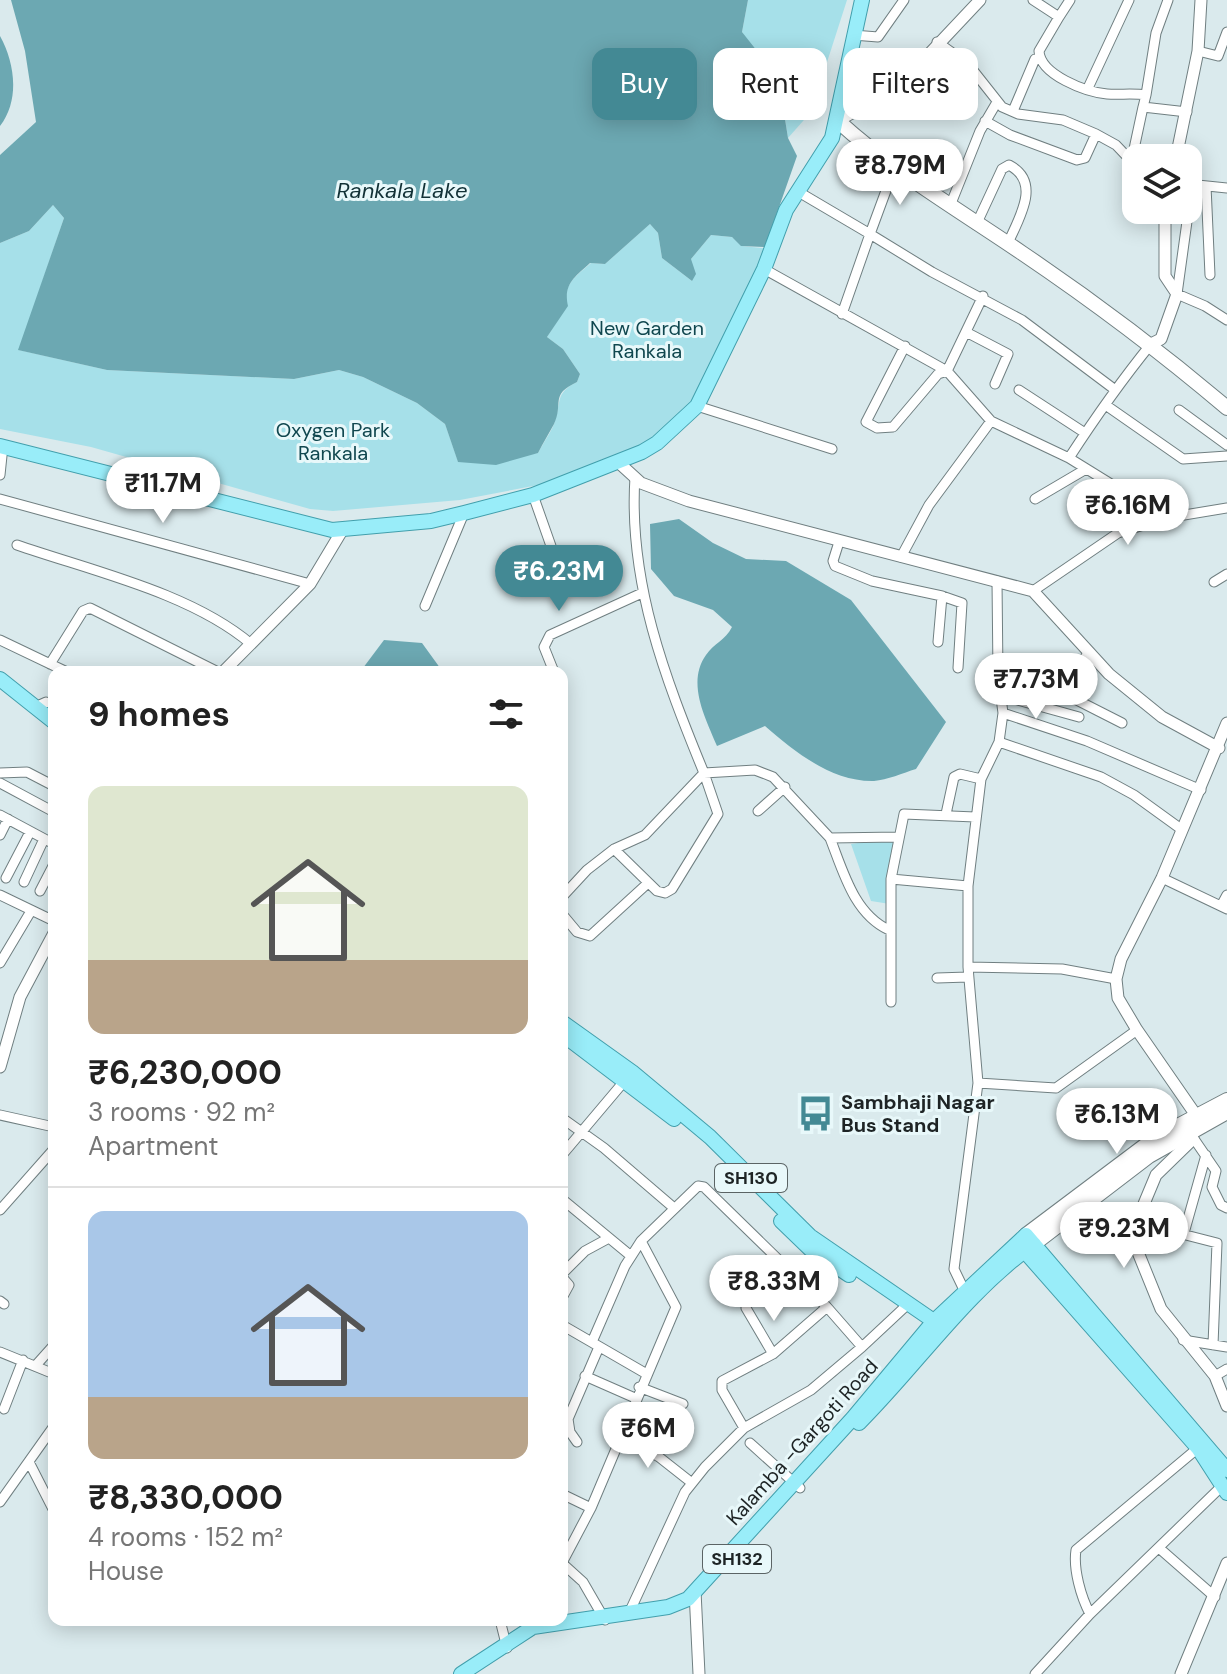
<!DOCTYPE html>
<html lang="en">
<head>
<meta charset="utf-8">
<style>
	body { margin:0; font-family:"DM Sans",sans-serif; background:#f2f2f2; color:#222; height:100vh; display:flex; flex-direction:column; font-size:30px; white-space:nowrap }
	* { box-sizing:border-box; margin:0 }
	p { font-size:26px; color:#767676 }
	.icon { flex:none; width:44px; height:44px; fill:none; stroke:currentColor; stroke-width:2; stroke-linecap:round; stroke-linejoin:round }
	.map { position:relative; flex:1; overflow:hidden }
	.panel { position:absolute; left:48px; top:666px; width:520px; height:960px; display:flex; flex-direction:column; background:#fff; border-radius:16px; box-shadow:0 4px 20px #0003 }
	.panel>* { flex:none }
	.guide { position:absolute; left:592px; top:48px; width:514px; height:72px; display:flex; gap:16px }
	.fabs { position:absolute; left:1122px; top:144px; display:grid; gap:16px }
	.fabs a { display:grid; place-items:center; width:80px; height:80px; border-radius:16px; background:#fff; box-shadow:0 4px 20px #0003; font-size:40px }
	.price { position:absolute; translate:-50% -68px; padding:0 18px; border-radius:28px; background:#fff; color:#222; font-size:26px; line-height:52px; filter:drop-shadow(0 2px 4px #0008) }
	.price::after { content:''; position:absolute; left:50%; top:48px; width:24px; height:18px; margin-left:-12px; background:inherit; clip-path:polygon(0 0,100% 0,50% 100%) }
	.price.selected { background:#438994; color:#fff }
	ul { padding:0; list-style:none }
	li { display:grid; align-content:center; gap:16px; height:424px; padding:0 40px }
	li+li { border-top:2px solid #e0e0e0 }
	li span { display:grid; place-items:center; height:248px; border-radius:16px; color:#555 }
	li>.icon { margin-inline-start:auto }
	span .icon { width:144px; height:144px; fill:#fffc; stroke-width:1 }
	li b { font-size:34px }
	h2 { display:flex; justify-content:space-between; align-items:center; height:96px; padding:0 40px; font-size:34px }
	.tag { padding:0 28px; border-radius:16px; background:#fff; box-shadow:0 4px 20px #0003; font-size:28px; line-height:72px }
	.tag.selected { background:#438994; color:#fff }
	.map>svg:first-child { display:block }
</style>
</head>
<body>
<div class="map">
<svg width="1227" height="1674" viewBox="0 0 1227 1674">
	<rect width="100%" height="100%" fill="#daeaed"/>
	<path fill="#a6e0e9" d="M748 0H847L811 112 788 138 783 107 791 95 785 83 765 76 742 32Z
		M53 205 64 218 19 350 107 370 294 379 339 370 363 377 417 403 445 424 458 461 538 453C543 443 550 434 554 424 562 403 554 393 577 382L580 374 563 349 547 337 567 306C563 284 575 277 591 263L605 264 650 224 658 233 662 258 692 281 691 259 711 235 732 237 742 246 772 249 697 406 657 443 538 485 460 500 333 511 310 509 91 447 0 429V243L29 231Z
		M899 837 890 904 871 901 851 844Z"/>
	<path fill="#6ca8b2" d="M11 0H748L742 32 765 61V76L785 83 791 95 783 107 788 138 797 156 765 247 741 246 732 237 711 235 691 259 696 274 692 281 662 258 658 233 650 224 605 264 590 263C575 277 563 284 568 306L547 337 563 349 580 374 577 382C549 395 564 403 554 424 549 433 543 443 538 453L496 465 458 462 445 424 417 403 363 377 339 370 294 379 107 370 18 350 64 218 53 205 29 231 0 243V155L36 122 25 51Z
		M0 36C15 63 20 100 0 126Z
		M679 519 713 543 746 559 786 561 851 600 946 722 916 769C903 773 887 780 874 781 832 782 795 752 765 726L717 746C706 719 686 683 706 655 714 643 725 641 732 627L713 610 674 596 651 569 650 524Z
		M384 640 422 643 443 672H360Z"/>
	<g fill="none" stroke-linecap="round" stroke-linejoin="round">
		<defs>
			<path id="minor" d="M1033 0 1059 17 1039 51C1040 75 1086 92 1107 94 1120 95 1132 93 1146 95L1143 107 1187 112
				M1059 17 1070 0
				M853 35 878 37 904 0
				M937 42 968 64 1002 107 1018 114 1063 120 1096 134 1116 145 1136 166
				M1198 51 1218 56 1227 32
				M1088 88 1129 0
				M1146 95 1156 33 1168 0
				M1013 111 1035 59
				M985 121 1010 135 1077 160 1085 158 1096 134
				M1131 163 1143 107
				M894 169 870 234 932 272 1022 320 1114 389
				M1188 184 1227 188
				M1189 184V207L1177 294 1205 306 1227 320
				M1206 186 1210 275
				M797 191 870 234 842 314
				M950 206 980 131 997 102
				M976 225 1002 169 1009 165C1042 182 1019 218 1008 243
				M764 269 947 371 991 421 1069 458 1166 518
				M966 332 1008 354 995 384
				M905 346 866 422 877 428 893 427 938 374 947 371 983 296
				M1019 390 1085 433
				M697 406 832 449
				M1107 406 1183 459 1227 456
				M1179 410 1227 445
				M1069 458C1095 418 1121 381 1151 344
				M0 475 3 446
				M635 477C628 582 665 678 704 773L755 770 773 777 830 838
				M1124 493 1136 527
				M533 495 551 546
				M0 499 310 584
				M1035 499 1086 469
				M839 542 833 561 835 566 872 581 942 596 938 642
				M17 545C92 571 191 593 251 644
				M901 557 929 505 991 421
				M1214 582 1227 574
				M1033 591 1118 533 1166 518 1227 508
				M942 596 962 603 958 668
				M425 606 464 513
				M0 640 67 672
				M50 664 83 611 90 608 218 672
				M554 672 544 647 550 635 642 593
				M998 675 1063 693 1088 653
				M1063 693 1122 723
				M1000 695 1079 717
				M35 707 46 702 54 704
				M1003 713 1087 741 1201 790
				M999 742 1101 777 1134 795 1181 829
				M0 773 27 772 54 786
				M0 783 54 812
				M758 811 785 787
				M946 814 954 777 960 774 981 779
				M0 815 54 844
				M0 835 8 819
				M6 878 30 832
				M1162 878 1227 909
				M891 879 968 886
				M24 882 44 839
				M40 891 54 864
				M0 895 54 921
				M562 897 587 870 614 849 645 835 704 773 718 814 672 889 665 893 657 891 614 849
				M1221 906 1227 895
				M562 914 577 932 590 936 648 883
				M889 930C854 914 843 871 830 838L899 837
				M0 963 31 911
				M968 967 1062 969 1116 979
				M937 978 968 977
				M891 1002V879L904 814 975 817
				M978 1083 1056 1088 1137 1030
				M0 1115 54 1127
				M562 1118 604 1148 674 1208
				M1190 1133 1216 1171 1212 1187 1221 1205 1227 1208
				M562 1155 627 1078
				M562 1199 631 1256
				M0 1210 54 1149
				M1135 1222 1217 1243 1213 1345
				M1184 1233 1206 1155
				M562 1274 585 1251 609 1238
				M562 1277 569 1285 562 1298
				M966 1294 954 1269 978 1083 968 967V886L981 779 999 742 1003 713 998 675 997 581
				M0 1301 4 1304
				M746 1308 773 1354
				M562 1325 645 1373
				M1183 1340 1227 1347
				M592 1342 625 1266 641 1241
				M0 1352 54 1374
				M37 1364 54 1345
				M585 1376 635 1398
				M1215 1376 1227 1369
				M639 1387 683 1404
				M4 1409 23 1360
				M744 1428 722 1390V1381L773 1354 827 1307
				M620 1436 659 1457 692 1483
				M577 1442 570 1432 568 1419 599 1347
				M750 1443 800 1488
				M29 1462 54 1511
				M562 1494 591 1508
				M0 1502 54 1426
				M1159 1548 1215 1597
				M562 1563 591 1508 676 1307 641 1241 698 1186 704 1187 827 1307 862 1347 907 1305
				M562 1563 583 1582 605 1620
				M629 1613 685 1492 705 1467 744 1428 811 1390 862 1347
				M1090 1614C1081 1597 1073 1569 1076 1550L1198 1448
				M500 1620 507 1648
				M1035 1674 1090 1614 1222 1486"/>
			<path id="tertiary" d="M838 121 900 85 980 0
				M1176 158 1198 51 1201 0
				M1151 344 1161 339 1177 294 1165 276V210
				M618 462 641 483 689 501 1033 591 1109 674 1162 717 1219 748
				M223 672 310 584 343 529
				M0 1067 20 997 54 933
				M1200 1121 1137 1030 1118 998 1116 979 1121 959 1162 878 1227 723
				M1193 1139 1156 1175 1131 1235 1161 1309 1215 1376 1227 1406
				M695 1591 699 1674
				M1181 1674 1227 1563"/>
			<path id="secondary" d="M838 121C895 173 959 210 1022 253 1093 301 1161 352 1227 408
				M1026 1235 1155 1138 1227 1100
				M1034 1244 1149 1156 1227 1112"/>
			<path id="primary" d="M0 446 332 530 431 521 464 513 533 495 642 452 657 443 697 406 764 269 786 210 832 138 862 0
				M0 679 54 722
				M562 1022 632 1072 710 1137 810 1236 941 1326
				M562 1034 674 1119
				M781 1221 810 1249 849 1275
				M1020 1246 1198 1448 1227 1493
				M859 1423C918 1364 965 1293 1034 1244
				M461 1674 533 1627 668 1607 688 1599 853 1418 934 1321 1026 1235 1227 1470"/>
		</defs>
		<use href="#minor" stroke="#707f81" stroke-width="11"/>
		<use href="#tertiary" stroke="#707f81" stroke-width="13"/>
		<use href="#secondary" stroke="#707f81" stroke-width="16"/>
		<use href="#primary" stroke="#429fac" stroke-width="16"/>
		<use href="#minor" stroke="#fff" stroke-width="9"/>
		<use href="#tertiary" stroke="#fff" stroke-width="11"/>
		<use href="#secondary" stroke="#fff" stroke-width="14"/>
		<use href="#primary" stroke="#99edf9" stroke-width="14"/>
	</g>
	<defs>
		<symbol id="bus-bare" viewBox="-9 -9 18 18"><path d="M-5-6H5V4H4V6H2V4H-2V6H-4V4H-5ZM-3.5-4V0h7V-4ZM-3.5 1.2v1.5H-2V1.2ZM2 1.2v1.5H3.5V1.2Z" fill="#438994" stroke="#e8f8fa" stroke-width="2.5" paint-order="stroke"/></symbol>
	</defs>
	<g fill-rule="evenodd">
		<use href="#bus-bare" x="790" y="1088" width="51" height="51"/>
	</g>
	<g text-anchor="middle" stroke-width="6" stroke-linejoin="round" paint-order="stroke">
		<g fill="#e8f8fa" stroke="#5b6465" stroke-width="2">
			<rect x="715" y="1164" width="72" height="28" rx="6"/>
			<rect x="703" y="1545" width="68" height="28" rx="6"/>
		</g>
		<g font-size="18" font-weight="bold" fill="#1e2425">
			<text x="751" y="1184">SH130</text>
			<text x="737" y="1565">SH132</text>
		</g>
		<g font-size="20" fill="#10474f" stroke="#e8f8fa">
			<text x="647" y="335">New Garden<tspan x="647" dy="23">Rankala</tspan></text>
			<text x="333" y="437">Oxygen Park<tspan x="333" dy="23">Rankala</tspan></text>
		</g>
		<g font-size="20" font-weight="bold" fill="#1e2425" stroke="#e8f8fa" text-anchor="start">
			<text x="841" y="1109">Sambhaji Nagar<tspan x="841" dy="23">Bus Stand</tspan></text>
		</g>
		<g font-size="20" fill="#1e2425" stroke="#e8f8fa">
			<text transform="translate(802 1442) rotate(-48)" y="7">Kalamba -Gargoti Road</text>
		</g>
		<g font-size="22" font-style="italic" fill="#123136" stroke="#e8f8fa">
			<text x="402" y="198">Rankala Lake</text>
		</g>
	</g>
</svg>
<div class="fabs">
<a><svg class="icon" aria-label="layers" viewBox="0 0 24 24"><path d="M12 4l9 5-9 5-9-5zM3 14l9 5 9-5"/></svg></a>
</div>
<b class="price" style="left:900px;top:207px">₹8.79M</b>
<b class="price" style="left:163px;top:525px">₹11.7M</b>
<b class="price" style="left:1128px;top:547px">₹6.16M</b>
<b class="price selected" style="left:559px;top:613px">₹6.23M</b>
<b class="price" style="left:1036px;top:721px">₹7.73M</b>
<b class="price" style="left:1117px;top:1156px">₹6.13M</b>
<b class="price" style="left:1124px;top:1270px">₹9.23M</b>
<b class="price" style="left:774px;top:1323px">₹8.33M</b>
<b class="price" style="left:648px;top:1470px">₹6M</b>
<div class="guide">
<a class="tag selected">Buy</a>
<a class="tag">Rent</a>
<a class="tag">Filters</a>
</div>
<section class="panel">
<h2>9 homes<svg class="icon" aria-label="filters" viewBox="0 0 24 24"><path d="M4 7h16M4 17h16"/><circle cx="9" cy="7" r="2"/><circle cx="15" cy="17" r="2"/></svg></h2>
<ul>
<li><span style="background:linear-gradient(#dfe7d0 70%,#b9a48a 0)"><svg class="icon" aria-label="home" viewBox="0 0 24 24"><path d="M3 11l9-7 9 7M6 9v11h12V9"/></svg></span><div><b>₹6,230,000</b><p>3 rooms · 92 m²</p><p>Apartment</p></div></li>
<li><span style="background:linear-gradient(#a9c7e8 75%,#b9a48a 0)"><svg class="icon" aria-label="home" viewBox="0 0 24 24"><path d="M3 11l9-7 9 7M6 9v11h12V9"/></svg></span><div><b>₹8,330,000</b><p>4 rooms · 152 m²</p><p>House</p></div></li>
</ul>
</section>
</div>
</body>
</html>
